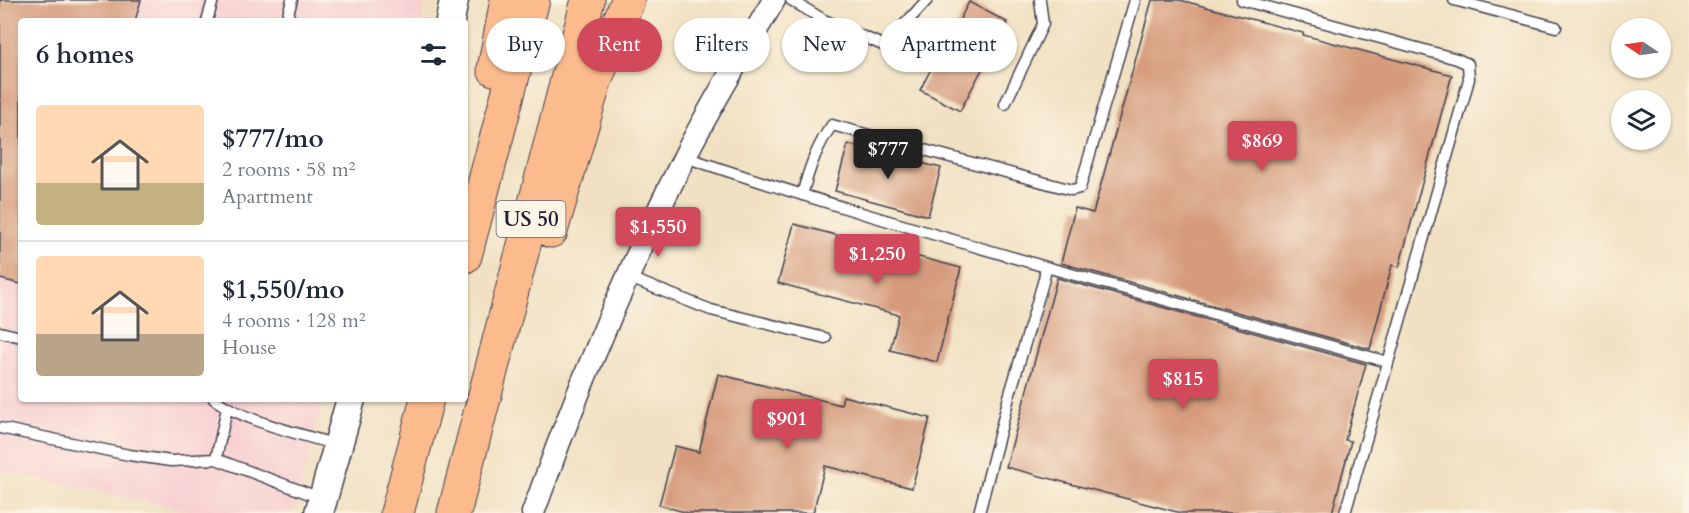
<!DOCTYPE html>
<html lang="en">
<head>
<meta charset="utf-8">
<style>
	body { margin:0; font-family:Cardo,serif; background:#f2f2f3; color:#1f2937; height:100vh; display:flex; flex-direction:column; font-size:22px; white-space:nowrap }
	* { box-sizing:border-box; margin:0 }
	p { font-size:20px; color:#747a83 }
	.icon { flex:none; width:33px; height:33px; fill:none; stroke:currentColor; stroke-width:2; stroke-linecap:round; stroke-linejoin:round }
	.map { position:relative; flex:1; overflow:hidden }
	.sheet { position:absolute; left:18px; top:18px; width:450px; height:384px; display:flex; flex-direction:column; background:#fff; border-radius:6px; box-shadow:0 2px 4px #0004 }
	.sheet>* { flex:none }
	.banner { position:absolute; left:486px; top:18px; width:570px; height:54px; display:flex; gap:12px }
	.needle { width:39px; rotate:283deg }
	.buttons { position:absolute; left:1611px; top:18px; display:grid; gap:12px }
	.buttons a { display:grid; place-items:center; width:60px; height:60px; border-radius:50%; background:#fff; box-shadow:0 2px 4px #0004; font-size:30px }
	.price { position:absolute; translate:-50% -51px; padding:0 14px; border-radius:6px; background:#d1495b; color:#fff; font-size:20px; line-height:39px; filter:drop-shadow(0 2px 3px #0008) }
	.price::after { content:''; position:absolute; left:50%; top:36px; width:18px; height:14px; margin-left:-9px; background:inherit; clip-path:polygon(0 0,100% 0,50% 100%) }
	.price.active { background:#222; color:#fff }
	ul { padding:0; list-style:none }
	li { display:flex; align-items:center; gap:18px; height:150px; padding:0 18px }
	li+li { border-top:2px solid #e0e1e3 }
	li span { display:grid; place-items:center; flex:none; width:168px; height:120px; border-radius:6px; color:#555 }
	li>.icon { margin-inline-start:auto }
	span .icon { width:72px; height:72px; fill:#fffc; stroke-width:1 }
	li b { font-size:26px }
	h2 { display:flex; justify-content:space-between; align-items:center; height:72px; padding:0 18px; font-size:26px }
	.pill { padding:0 21px; border-radius:27px; background:#fff; box-shadow:0 2px 4px #0004; font-size:21px; line-height:54px }
	.pill.active { background:#d1495b; color:#fff }
	.map>svg:first-child { display:block }
</style>
</head>
<body>
<div class="map">
<svg width="1689" height="513" viewBox="0 0 1689 513">
	<rect width="100%" height="100%" fill="#fcf5e5"/>
	<filter id="ink" filterUnits="userSpaceOnUse"><feTurbulence type="fractalNoise" baseFrequency=".0167" numOctaves="2"/><feDisplacementMap in="SourceGraphic" scale="12" xChannelSelector="R" yChannelSelector="G"/><feConvolveMatrix kernelMatrix="1 2 1 2 8 2 1 2 1" color-interpolation-filters="sRGB"/></filter>
	<filter id="wash" filterUnits="userSpaceOnUse"><feTurbulence type="fractalNoise" baseFrequency=".008" numOctaves="4" result="noise"/><feDisplacementMap in="SourceGraphic" scale="24" xChannelSelector="R" yChannelSelector="G"/><feGaussianBlur stdDeviation="1.35" result="paint"/><feColorMatrix in="noise" values="0 0 0 0 0 0 0 0 0 0 0 0 0 0 0 0 0 1.4 0 .05"/><feComposite in="paint" operator="in"/></filter>
	<g filter="url(#wash)">
		<rect width="100%" height="100%" fill="#f1e1c2"/>
		<path fill="#f7cfd0" d="M0 0H425L422 21H21V399H323L294 513H203L0 471Z"/>
		<g id="blocks">
			<path fill="#d59b7c" d="M0 0H141L135 21H21V284L0 279Z
				M1152 0H1180L1303 33V35L1452 75 1399 267 1392 265 1370 349 1061 263 1075 208 1093 213Z
				M969 2 1007 22 960 111 920 90 940 52 936 50 945 33 951 36Z
				M848 144 941 168 928 216 835 191Z
				M794 224 961 268 937 362 890 350 899 315 778 283Z
				M1057 278 1366 364 1345 440 1351 441 1332 513H1181L1006 467Z
				M718 374 841 405 843 396 930 418 912 488 825 466 813 513H688L659 505 675 446 699 452Z"/>
		</g>
	</g>
	<g filter="url(#ink)">
		<use href="#blocks" fill-opacity="0" stroke="#413f4f" stroke-width="1.5"/>
		<g fill="none" stroke-linecap="round" stroke-linejoin="round">
			<defs>
				<path id="service" d="M791 0 824 20 885 46 927 0
					M1242 0 1457 59 1468 64 1469 79 1463 101 1345 513
					M1454 0 1556 27
					M207 21 213 0
					M286 21 292 0
					M1005 104 1043 24 1040 0
					M685 157C804 197 925 232 1046 267L1044 279 1009 397 979 513
					M802 195C809 170 816 147 832 125L1072 190 1080 188 1135 0
					M1046 267 1388 362
					M627 277 711 310 825 338
					M0 332 21 337
					M214 399C246 422 298 433 336 445
					M0 428 129 455 171 461 216 459 323 499
					M216 459 227 408"/>
				<path id="minor" d="M533 513C577 389 627 271 686 154 713 101 744 51 774 0"/>
				<path id="tertiary" d="M450 21 454 0
					M319 513 351 399"/>
				<path id="motorway" d="M494 69 507 0
					M551 231 595 81 628 0
					M465 256 533 0
					M397 513 427 399
					M454 513 588 0"/>
			</defs>
			<use href="#service" stroke="#413f4f" stroke-width="13"/>
			<use href="#minor" stroke="#413f4f" stroke-width="25"/>
			<use href="#tertiary" stroke="#413f4f" stroke-width="31"/>
			<use href="#motorway" stroke="#413f4f" stroke-width="35"/>
			<use href="#service" stroke="#fff" stroke-width="10"/>
			<use href="#minor" stroke="#fff" stroke-width="22"/>
			<use href="#tertiary" stroke="#fff" stroke-width="28"/>
			<use href="#motorway" stroke="#fbbb8d" stroke-width="33"/>
		</g>
	</g>
	<g text-anchor="middle" stroke-width="4.5" stroke-linejoin="round" paint-order="stroke">
		<rect fill="#fcf5e5" stroke="#63616e" stroke-width="1.5" x="496.5" y="201" width="69" height="36" rx="4.5"/>
		<g font-size="21" font-weight="bold" fill="#22223b">
			<text x="531" y="226">US 50</text>
		</g>
	</g>
</svg>
<div class="buttons">
<a><svg class="needle" viewBox="-14 -14 28 28"><path d="M0-13l5 13h-10z" fill="#e53935"/><path d="M0 13l5-13h-10z" fill="#747a83"/></svg></a>
<a><svg class="icon" aria-label="layers" viewBox="0 0 24 24"><path d="M12 4l9 5-9 5-9-5zM3 14l9 5 9-5"/></svg></a>
</div>
<b class="price" style="left:1262px;top:172px">$869</b>
<b class="price active" style="left:888px;top:180px">$777</b>
<b class="price" style="left:658px;top:258px">$1,550</b>
<b class="price" style="left:877px;top:285px">$1,250</b>
<b class="price" style="left:1183px;top:410px">$815</b>
<b class="price" style="left:787px;top:450px">$901</b>
<div class="banner">
<a class="pill">Buy</a>
<a class="pill active">Rent</a>
<a class="pill">Filters</a>
<a class="pill">New</a>
<a class="pill">Apartment</a>
</div>
<section class="sheet">
<h2>6 homes<svg class="icon" aria-label="filters" viewBox="0 0 24 24"><path d="M4 7h16M4 17h16"/><circle cx="9" cy="7" r="2"/><circle cx="15" cy="17" r="2"/></svg></h2>
<ul>
<li><span style="background:linear-gradient(#ffd9b3 65%,#c2b280 0)"><svg class="icon" aria-label="home" viewBox="0 0 24 24"><path d="M3 11l9-7 9 7M6 9v11h12V9"/></svg></span><div><b>$777/mo</b><p>2 rooms · 58 m²</p><p>Apartment</p></div></li>
<li><span style="background:linear-gradient(#ffd9b3 65%,#b9a48a 0)"><svg class="icon" aria-label="home" viewBox="0 0 24 24"><path d="M3 11l9-7 9 7M6 9v11h12V9"/></svg></span><div><b>$1,550/mo</b><p>4 rooms · 128 m²</p><p>House</p></div></li>
</ul>
</section>
</div>
</body>
</html>
